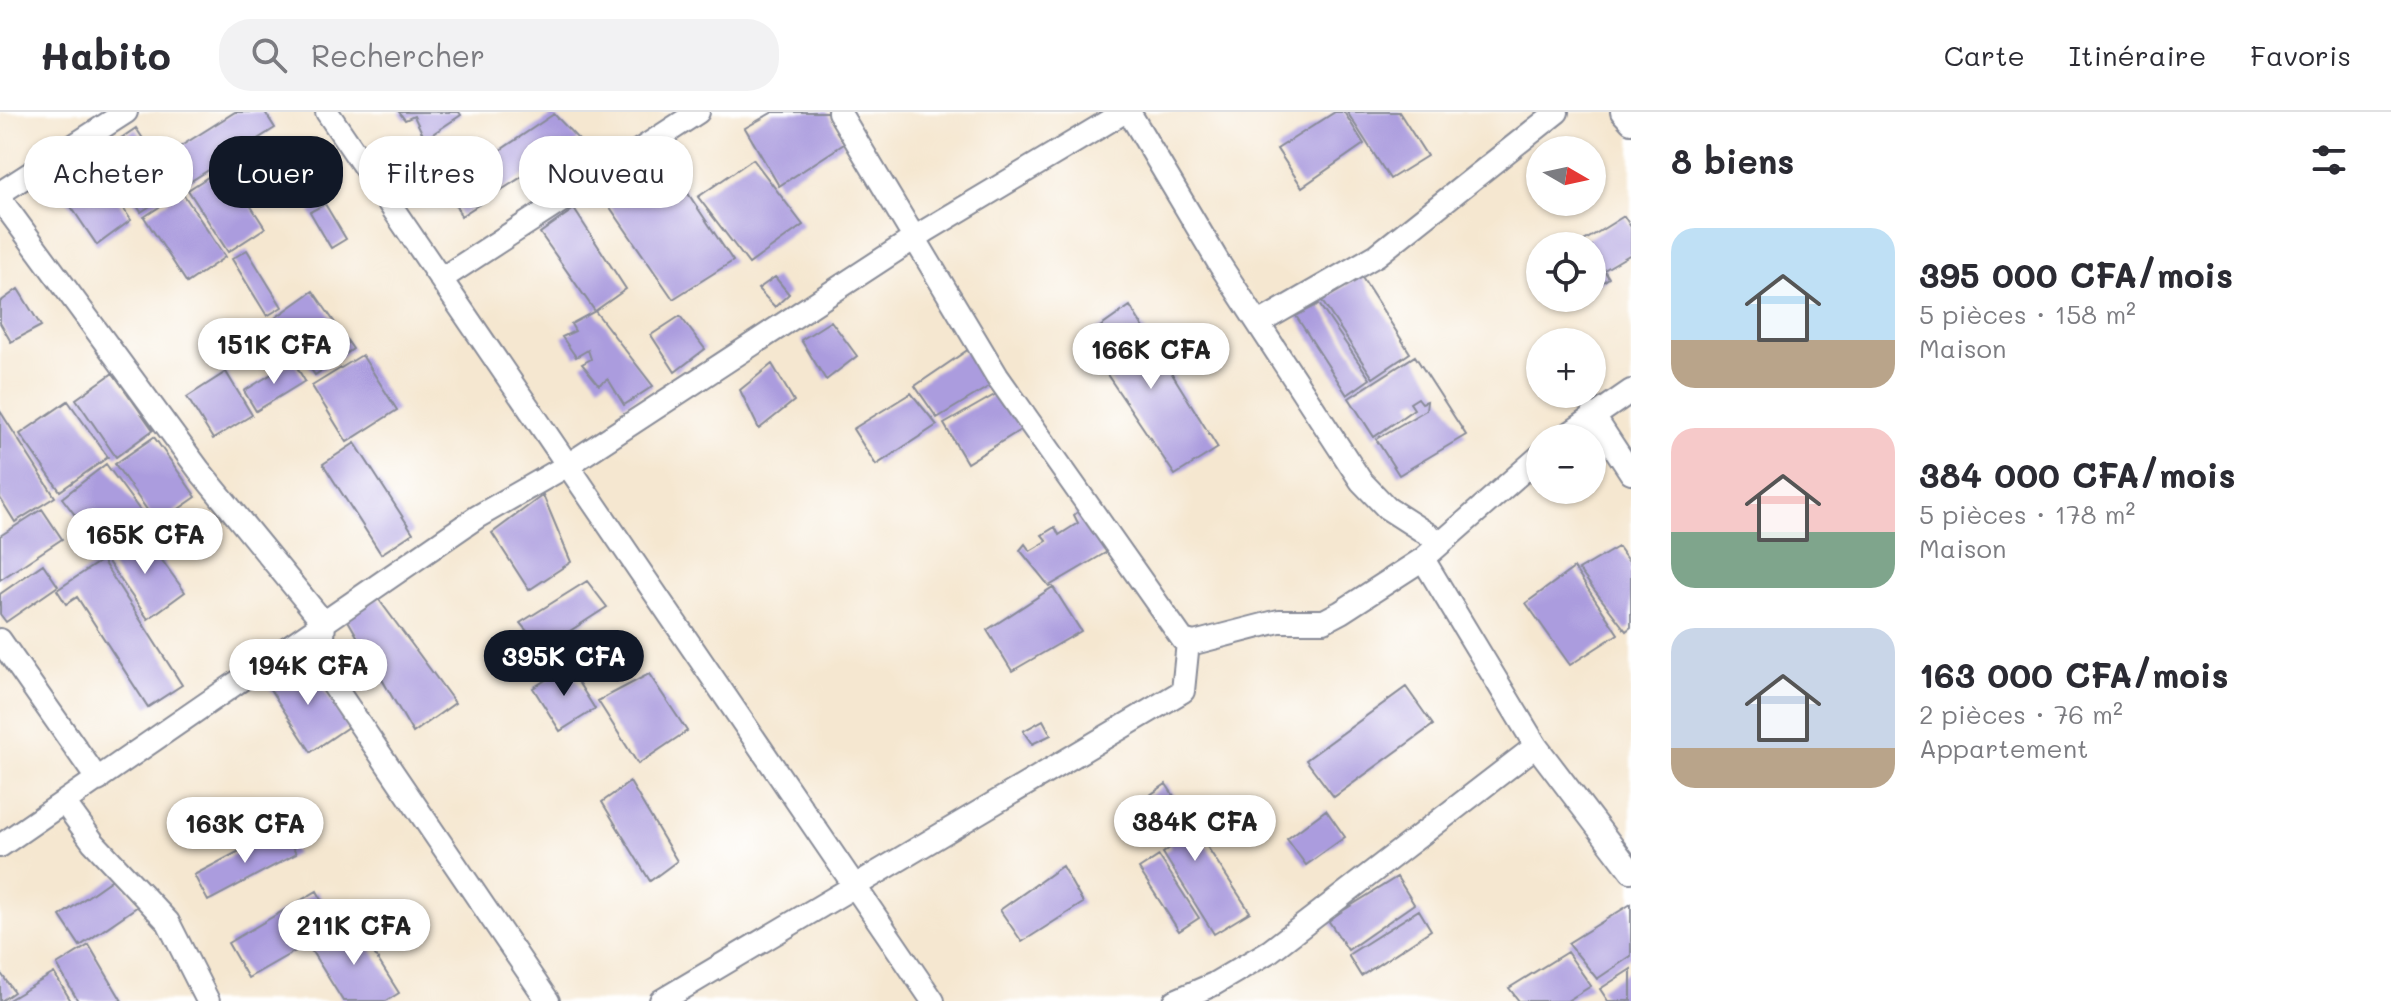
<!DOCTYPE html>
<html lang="fr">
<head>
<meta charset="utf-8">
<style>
	body { margin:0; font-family:Mali,sans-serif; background:#f2f2f3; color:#2b2b33; height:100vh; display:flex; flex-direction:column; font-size:30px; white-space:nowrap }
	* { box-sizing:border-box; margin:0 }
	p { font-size:26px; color:#7c7c81 }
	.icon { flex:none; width:44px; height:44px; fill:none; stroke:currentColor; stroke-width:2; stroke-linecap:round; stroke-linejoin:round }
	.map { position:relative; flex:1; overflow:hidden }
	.details { display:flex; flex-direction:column; background:#fff; width:760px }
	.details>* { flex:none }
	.top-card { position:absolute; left:24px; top:24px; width:760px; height:72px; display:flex; gap:16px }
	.needle { width:52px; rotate:99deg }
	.controls { position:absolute; left:1526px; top:24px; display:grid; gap:16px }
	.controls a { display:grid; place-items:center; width:80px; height:80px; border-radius:50%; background:#fff; box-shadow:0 2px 6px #0004; font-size:40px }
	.price { position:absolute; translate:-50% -68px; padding:0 18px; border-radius:28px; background:#fff; color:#222; font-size:26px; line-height:52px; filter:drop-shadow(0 2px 4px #0008) }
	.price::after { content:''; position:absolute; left:50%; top:48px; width:24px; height:18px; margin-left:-12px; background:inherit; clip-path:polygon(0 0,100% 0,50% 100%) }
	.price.active { background:#111827; color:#fff }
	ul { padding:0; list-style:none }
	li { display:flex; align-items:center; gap:24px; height:200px; padding:0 40px }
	li span { display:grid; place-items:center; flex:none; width:224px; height:160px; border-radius:24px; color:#555 }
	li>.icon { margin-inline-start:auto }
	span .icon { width:96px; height:96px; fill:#fffc; stroke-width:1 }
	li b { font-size:34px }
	h2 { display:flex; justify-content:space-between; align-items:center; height:96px; padding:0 40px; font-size:34px }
	.chip { padding:0 28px; border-radius:32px; background:#fff; box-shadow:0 2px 6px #0004; font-size:28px; line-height:72px }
	.chip.active { background:#111827; color:#fff }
	header { display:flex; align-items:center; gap:48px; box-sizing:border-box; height:112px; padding:0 40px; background:#fff; border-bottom:2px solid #e1e1e2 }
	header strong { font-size:38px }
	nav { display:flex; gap:44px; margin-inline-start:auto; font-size:28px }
	.search { width:560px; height:72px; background:#f2f2f3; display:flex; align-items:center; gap:20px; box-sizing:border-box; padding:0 28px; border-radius:32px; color:#7c7c81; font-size:30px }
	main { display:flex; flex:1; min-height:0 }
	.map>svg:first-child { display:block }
</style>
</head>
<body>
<header>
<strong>Habito</strong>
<div class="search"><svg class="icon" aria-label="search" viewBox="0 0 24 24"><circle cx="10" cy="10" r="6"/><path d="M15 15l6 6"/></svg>Rechercher</div>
<nav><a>Carte</a><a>Itinéraire</a><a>Favoris</a></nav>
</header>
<main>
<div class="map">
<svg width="1631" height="889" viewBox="0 0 1631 889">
	<rect width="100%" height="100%" fill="#fff"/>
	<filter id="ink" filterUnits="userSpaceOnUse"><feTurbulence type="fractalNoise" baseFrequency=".0125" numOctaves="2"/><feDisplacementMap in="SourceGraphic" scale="16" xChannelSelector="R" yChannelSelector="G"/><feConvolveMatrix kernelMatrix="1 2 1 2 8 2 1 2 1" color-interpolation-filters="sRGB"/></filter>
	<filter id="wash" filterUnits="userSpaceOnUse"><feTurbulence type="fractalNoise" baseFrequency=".006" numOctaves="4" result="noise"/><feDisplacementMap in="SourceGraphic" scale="32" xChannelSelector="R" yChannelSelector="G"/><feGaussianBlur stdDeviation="1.8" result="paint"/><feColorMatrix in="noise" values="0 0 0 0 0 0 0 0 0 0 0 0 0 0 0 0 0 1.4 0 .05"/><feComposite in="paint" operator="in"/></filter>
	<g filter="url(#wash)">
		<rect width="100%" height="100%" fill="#f5e7d0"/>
		<g id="blocks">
			<path fill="#ab9cde" d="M235 0H265L275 16 180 76 162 46Z
				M399 0H459L461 3 425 27 414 4 405 8Z
				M773 0H827L844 32 779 74 745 16Z
				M1335 0H1344L1364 32 1302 75 1277 37Z
				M1347 0H1399L1427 44 1390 67Z
				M554 2 579 28 461 104 447 74Z
				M136 16 176 77 141 100 102 39Z
				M663 44 733 149 673 187 605 88Z
				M89 45 131 108 97 133 55 71Z
				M753 47 803 113 749 152 698 85Z
				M225 54 265 116 228 140 188 78Z
				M182 80 225 145 187 171 144 105Z
				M325 92 346 127 331 136 310 100Z
				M574 97 626 177 595 199 540 121Z
				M1624 104 1631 115V142L1604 158 1609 166 1597 174 1592 165V134H1576Z
				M247 138 282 195 267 204 232 147Z
				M1361 164 1410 241 1373 266 1322 189Z
				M775 165 789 182 775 195 758 177Z
				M18 177 41 214 11 230 0 211V190Z
				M313 179 353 237 315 263 275 206Z
				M1319 192 1370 267 1347 283 1296 204Z
				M1130 194 1218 336 1175 363 1083 227Z
				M595 199 653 274 624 293 608 267 599 273 582 252 591 247 588 238 576 245 562 225 575 219 571 212Z
				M680 204 705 237 675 260 651 223Z
				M831 209 857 244 826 268 801 228Z
				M972 235 993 272 937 306 915 274Z
				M362 243 397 298 347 330 312 274Z
				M1415 244 1466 323 1399 363 1376 327 1426 298 1427 289 1422 291 1418 286 1410 291 1414 297 1374 325 1349 286Z
				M293 249 305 269 256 299 244 279Z
				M772 252 794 289 759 317 740 278Z
				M226 260 252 303 213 327 187 285Z
				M113 261 153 318 116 345 76 287Z
				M911 281 937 313 876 353 853 317Z
				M998 281 1022 317 967 351 944 312Z
				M68 289 108 345 60 379 20 322Z
				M0 299 55 385 15 410 0 386Z
				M154 325 196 385 157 412 115 352Z
				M355 331 413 421 381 442 323 352Z
				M106 352 147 408 104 441 62 386Z
				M543 383 571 450 529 478 492 421Z
				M42 397 62 427 0 468V424Z
				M1080 398 1107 440 1049 474 1020 438 1025 432 1030 439 1047 429 1042 423 1055 415 1059 423 1078 411 1074 403Z
				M142 421 185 480 148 507 106 447Z
				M1618 435 1631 453V515L1626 519 1579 458Z
				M102 448 182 573 148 595 77 485 66 492 57 478Z
				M43 452 58 474 6 510 0 502V482Z
				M1574 456 1618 522 1570 553 1526 491Z
				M587 469 607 495 542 537 520 511Z
				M1053 475 1081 519 1012 559 987 518Z
				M377 485 455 591 413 621 346 505Z
				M306 550 348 615 311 640 268 574Z
				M568 554 595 597 560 619 533 576Z
				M649 562 687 619 638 652 598 589Z
				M1406 575 1433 613 1334 685 1306 648Z
				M1043 608 1051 623 1032 632 1023 619Z
				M630 670 677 749 650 769 602 690Z
				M1166 672 1250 800 1214 822 1163 741 1171 735 1140 690Z
				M1326 698 1345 725 1306 753 1287 727Z
				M283 716 296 742 208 789 194 763Z
				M1159 744 1199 806 1179 819 1139 757Z
				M1062 754 1083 791 1022 830 1000 798Z
				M117 764 138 794 80 834 60 804Z
				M1397 765 1414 792 1348 838 1328 808Z
				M317 779 337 815 248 866 228 831Z
				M1631 792V844L1597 867 1568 831Z
				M1419 798 1431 818 1361 864 1348 843Z
				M353 808 399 881 386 889H343L311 838Z
				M89 833 122 889H78L57 853Z
				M1567 840 1591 874 1567 889H1519L1509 876Z
				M1631 857V889H1608L1600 877Z
				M0 860 14 880 1 889H0Z
				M54 861 71 889H7Z"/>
		</g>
	</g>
	<g filter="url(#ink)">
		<use href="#blocks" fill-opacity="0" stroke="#888b97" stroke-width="2"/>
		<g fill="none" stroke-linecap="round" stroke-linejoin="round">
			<defs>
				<path id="street" d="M327 0 933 889
					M839 0 997 264 1183 528 1194 531 1279 509H1324L1341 500 1423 447 1540 344
					M1129 0 1220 153 1361 369 1387 396 1440 430
					M1622 0 1631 10
					M0 81 126 0
					M0 87 199 358 324 511 321 555 548 889
					M441 167 698 0
					M1259 211 1377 143 1557 0
					M1593 303 1631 361
					M1563 326 1631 279
					M1423 447 1536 634 1631 759
					M0 528 98 668
					M64 690 93 730 168 810 208 889
					M0 734 477 405 568 353 927 118 1124 0
					M661 889 1183 579 1188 530
					M1175 889 1214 872 1270 839 1536 634"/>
			</defs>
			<use href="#street" stroke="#888b97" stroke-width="26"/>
			<use href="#street" stroke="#fff" stroke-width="22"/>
		</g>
	</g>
</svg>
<div class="controls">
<a><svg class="needle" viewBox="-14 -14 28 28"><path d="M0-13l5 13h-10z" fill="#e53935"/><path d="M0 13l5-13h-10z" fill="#7c7c81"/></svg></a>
<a><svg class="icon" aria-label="locate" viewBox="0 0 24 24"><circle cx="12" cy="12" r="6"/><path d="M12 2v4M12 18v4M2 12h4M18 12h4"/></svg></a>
<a>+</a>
<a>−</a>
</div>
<b class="price" style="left:274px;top:274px">151K CFA</b>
<b class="price" style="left:1151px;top:279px">166K CFA</b>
<b class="price" style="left:145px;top:464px">165K CFA</b>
<b class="price active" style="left:564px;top:586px">395K CFA</b>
<b class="price" style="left:308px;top:595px">194K CFA</b>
<b class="price" style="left:1195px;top:751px">384K CFA</b>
<b class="price" style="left:245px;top:753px">163K CFA</b>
<b class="price" style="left:354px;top:855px">211K CFA</b>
<div class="top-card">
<a class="chip">Acheter</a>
<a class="chip active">Louer</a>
<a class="chip">Filtres</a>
<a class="chip">Nouveau</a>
</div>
</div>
<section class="details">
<h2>8 biens<svg class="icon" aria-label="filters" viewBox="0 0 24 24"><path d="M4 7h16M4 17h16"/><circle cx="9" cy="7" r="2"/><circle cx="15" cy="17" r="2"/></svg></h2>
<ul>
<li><span style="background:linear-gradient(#bfe0f5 70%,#b9a48a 0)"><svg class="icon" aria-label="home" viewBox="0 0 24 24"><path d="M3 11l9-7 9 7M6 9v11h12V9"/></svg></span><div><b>395 000 CFA/mois</b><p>5 pièces · 158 m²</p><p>Maison</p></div></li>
<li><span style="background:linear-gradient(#f6c9c9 65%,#7fa58c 0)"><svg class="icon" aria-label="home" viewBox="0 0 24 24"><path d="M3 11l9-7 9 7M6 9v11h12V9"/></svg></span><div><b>384 000 CFA/mois</b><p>5 pièces · 178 m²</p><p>Maison</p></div></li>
<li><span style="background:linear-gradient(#c9d6e8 75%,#b9a48a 0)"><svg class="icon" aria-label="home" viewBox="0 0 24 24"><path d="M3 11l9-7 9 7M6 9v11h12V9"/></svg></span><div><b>163 000 CFA/mois</b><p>2 pièces · 76 m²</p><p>Appartement</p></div></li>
</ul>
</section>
</main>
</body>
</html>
